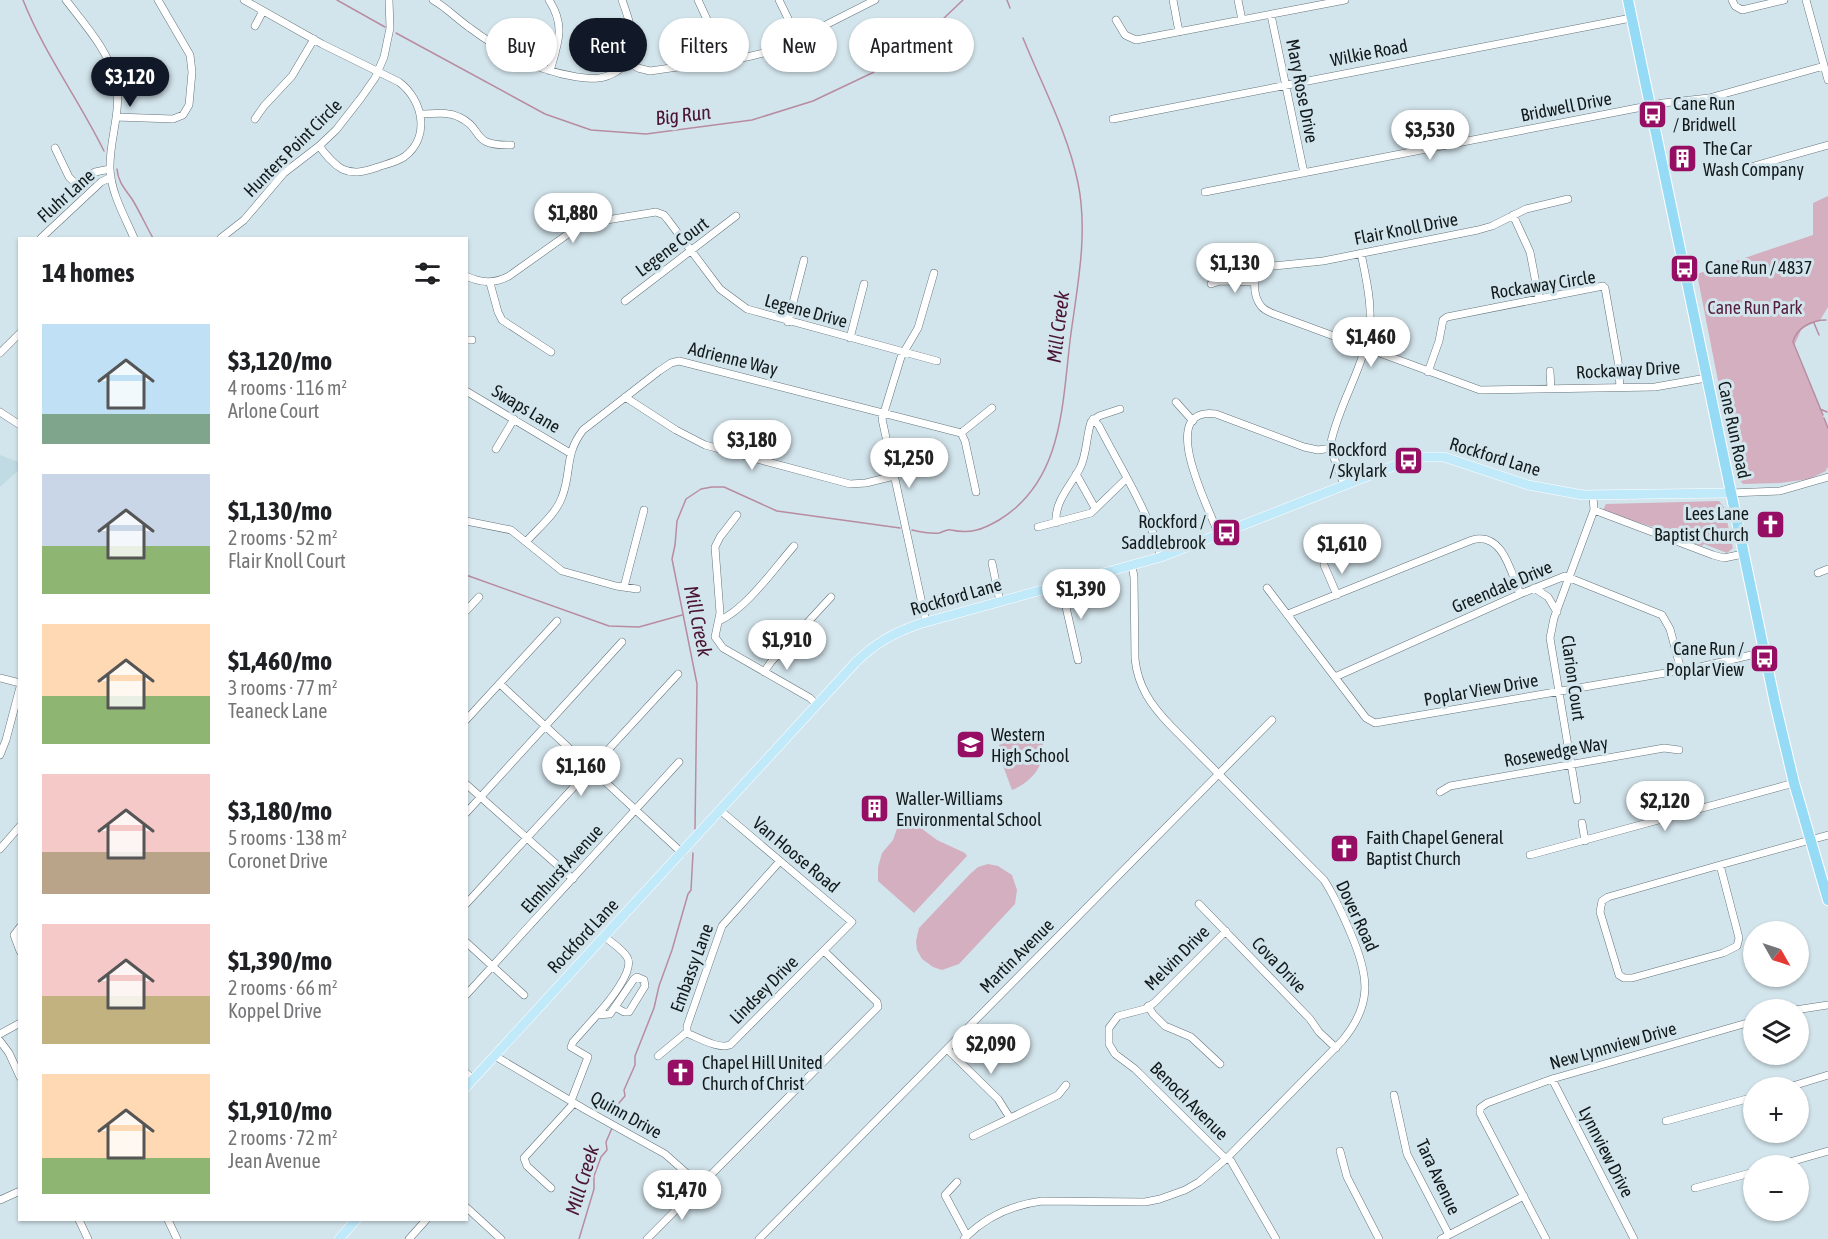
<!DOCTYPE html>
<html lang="en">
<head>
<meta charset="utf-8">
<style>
	body { margin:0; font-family:"Asap Condensed",sans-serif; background:#f6f6f6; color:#202124; height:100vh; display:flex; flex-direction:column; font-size:22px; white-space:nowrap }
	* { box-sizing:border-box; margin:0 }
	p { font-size:20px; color:#757577 }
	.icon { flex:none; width:33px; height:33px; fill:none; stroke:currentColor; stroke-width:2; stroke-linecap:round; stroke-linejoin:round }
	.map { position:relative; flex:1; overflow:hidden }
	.side { position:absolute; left:18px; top:237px; width:450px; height:984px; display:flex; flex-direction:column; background:#fff; border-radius:0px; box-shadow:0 2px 4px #0004 }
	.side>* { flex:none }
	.guide { position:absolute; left:486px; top:18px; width:570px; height:54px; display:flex; gap:12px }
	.needle { width:39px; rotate:129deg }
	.controls { position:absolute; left:1743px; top:921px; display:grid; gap:12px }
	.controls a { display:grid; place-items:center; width:66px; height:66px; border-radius:50%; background:#fff; box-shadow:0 2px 4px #0004; font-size:30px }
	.price { position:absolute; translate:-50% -51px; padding:0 14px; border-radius:21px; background:#fff; color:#222; font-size:20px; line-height:39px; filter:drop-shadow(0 2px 3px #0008) }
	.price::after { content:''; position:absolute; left:50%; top:36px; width:18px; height:14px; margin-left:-9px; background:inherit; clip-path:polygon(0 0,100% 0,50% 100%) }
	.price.active { background:#111827; color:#fff }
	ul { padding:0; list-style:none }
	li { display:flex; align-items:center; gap:18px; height:150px; padding:0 24px }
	li span { display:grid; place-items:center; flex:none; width:168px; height:120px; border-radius:0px; color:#555 }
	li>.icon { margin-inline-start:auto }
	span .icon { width:72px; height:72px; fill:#fffc; stroke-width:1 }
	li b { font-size:26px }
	h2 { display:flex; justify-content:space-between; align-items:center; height:72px; padding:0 24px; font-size:26px }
	.chip { padding:0 21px; border-radius:27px; background:#fff; box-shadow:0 2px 4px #0004; font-size:21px; line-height:54px }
	.chip.active { background:#111827; color:#fff }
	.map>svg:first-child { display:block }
</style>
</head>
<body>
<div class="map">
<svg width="1828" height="1239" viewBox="0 0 1828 1239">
	<rect width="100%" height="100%" fill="#d3e5ec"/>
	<path fill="#c1dbe5" d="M0 455 19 462 20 469 0 487Z"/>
	<path fill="#d3afbf" d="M1828 196V307L1820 320 1802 328 1794 346 1828 428V469L1827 467 1826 471 1809 479 1780 483 1743 484 1737 477 1697 274 1813 235V203Z
		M1719 501 1724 507 1733 548 1727 553 1704 544 1702 546C1684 541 1669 532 1653 527 1636 521 1618 519 1603 510L1606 504Z
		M1040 731C1049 758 1038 779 1012 790L998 752 999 745Z
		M902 814 937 840 965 853 967 856 914 913 878 881V867L882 853 893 840Z
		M988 864 998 866 1012 875 1017 890 1015 904 959 964 942 970 933 967 922 959 917 950 916 941 919 928 970 874 978 867Z"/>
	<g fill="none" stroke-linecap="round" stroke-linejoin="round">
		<path stroke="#b88ca0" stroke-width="1.5" d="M23 0C44 53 79 100 104 151
			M337 0 385 27
			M1007 0 1010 8
			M396 33 545 114 591 130 646 134 752 120 813 101 872 73 895 58 923 38 963 0
			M117 169C118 182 125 189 132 199 140 212 146 226 153 238
			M1814 323 1819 335
			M1820 409 1827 412
			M1823 415 1793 342C1796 328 1812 320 1826 320
			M1824 418 1828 428
			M912 530C921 532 930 534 939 533 943 532 947 529 951 530 970 534 982 530 999 520 1065 480 1062 400 1071 333 1078 283 1088 232 1078 183 1068 133 1042 85 1023 38
			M466 575 609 626 639 627 682 615
			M695 829 697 684 672 559 675 545 677 521 686 499 701 489 712 487H724L777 511 900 528
			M617 1119 619 1103 625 1096 624 1090 635 1065V1056L654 1008 659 986 672 950 688 894 691 890 693 853
			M579 1239 594 1189V1176L601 1157 607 1150 606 1142 612 1128"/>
		<defs>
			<path id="minor" d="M66 0C85 25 109 51 116 82 122 111 109 140 110 169 111 193 125 217 134 238
				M244 0 322 44 399 82C423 100 431 137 404 157 396 162 387 164 378 167 366 171 355 175 342 169 333 164 326 155 319 146
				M433 0C447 8 457 19 470 28 502 52 538 71 577 77 592 79 604 80 617 71 643 55 630 22 622 0
				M549 0C566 26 558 43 550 71
				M698 0 716 39 722 61
				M779 0 798 39
				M1173 0 1179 32
				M1238 0 1242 20
				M1732 0 1735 6 1742 10 1784 0
				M1806 0 1828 80
				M1271 15 1304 173
				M1116 20 1125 35 1136 40 1345 0
				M255 26 263 11
				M627 61 638 68 650 71 747 57 768 52 798 39 875 0
				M421 114C434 114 447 111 459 117 485 129 469 146 511 145
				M116 117 173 119 183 115 189 105 192 72 190 55 158 0
				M255 119 264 106 292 76 314 39
				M1113 119 1631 18
				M55 148 69 177 74 182H79L95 172 110 169
				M1747 168 1828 145
				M1205 192 1663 103 1709 98 1824 66
				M1568 199 1526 209 1492 226 1478 230 1323 261 1264 267C1251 274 1253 296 1261 306 1264 310 1269 312 1274 314L1480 390 1655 387 1706 378
				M1513 215 1530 252 1539 299
				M41 238 101 182 111 177
				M221 238 244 220 284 173 319 146 336 130 361 98 375 78 384 57 390 28 389 0
				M466 276C481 283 494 284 509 276L582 224 656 212 664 215 668 220 720 289 747 309 937 361
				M490 283 498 312 502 320 551 352
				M1211 284 1220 281 1255 282
				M625 301 736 216
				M788 322 804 260
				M850 338 864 284
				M466 340H472
				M0 353 20 333
				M1550 371 1551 389
				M1428 372 1439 341 1443 320 1447 317 1603 286 1605 288 1618 361 1620 387
				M466 391 570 453
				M625 397 676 430 705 445 850 484 866 483 894 476
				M1176 402 1193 421
				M0 412 20 425
				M1093 419 1099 426C1121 469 1148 510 1161 557
				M961 433 992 408
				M496 449 514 419
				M1076 474 1095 508
				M1344 485 1333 455 1331 442C1340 400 1368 362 1370 318 1371 297 1365 274 1361 253
				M1730 493 1780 491 1828 477
				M1594 510 1713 555 1724 558 1743 554
				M737 515 720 537 715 547 720 613 715 637 723 648 810 698 817 705
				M466 521 511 530 562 571 616 586 637 589
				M1056 523C1054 502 1071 485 1080 468 1087 454 1086 437 1091 422L1099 416 1120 409
				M1038 527 1091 513 1126 479
				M1219 535C1211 513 1154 405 1216 414L1304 447 1318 450 1332 448
				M526 542C538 528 556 514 562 497 572 471 564 455 583 430L659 371 671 363 679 361 961 433 965 441 976 492
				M992 563 1000 602
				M1324 565 1337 595
				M1818 573 1828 569
				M1061 585 1078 660
				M624 587 644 510
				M1267 588 1366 718 1375 723 1700 667 1764 652
				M1534 588 1548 597 1557 612
				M466 611 479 597
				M1288 614 1472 540C1503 531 1511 573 1520 594
				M719 621C747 608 773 570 794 546
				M926 622 882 419 901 357 918 328 934 273
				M764 672 771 662 831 597
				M1335 677 1520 594 1565 576 1662 615 1670 629 1681 670
				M0 678 20 683
				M500 684 682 853
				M466 720 557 621
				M0 755 6 740 20 687
				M466 784 573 879
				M1440 792 1450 786 1664 748 1679 750
				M1577 800 1550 638 1554 618 1594 510 1593 496
				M466 813 622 642
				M1582 823 1585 841
				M0 849 20 826
				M1530 855 1794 783
				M1720 865 1739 938 1737 946 1723 953 1632 978H1624L1619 975 1600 912 1602 901 1608 897Z
				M1720 865 1828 835
				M466 904 678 674
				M1199 904 1310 1019 1319 1032 1336 1048
				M20 927 14 935 20 951
				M1226 931 1154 1003 1145 1009 1118 1016 1109 1028V1044L1115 1054 1135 1069 1223 1156 1231 1161 1276 1239
				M466 942 524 995
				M466 995 679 762
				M1148 1006 1153 1014 1165 1026 1191 1037 1220 1064
				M1795 1010 1828 1005
				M597 1015C606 1005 636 970 627 957 622 949 612 943 605 937
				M687 1032 689 1034C701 1039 718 1049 730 1045L852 922 721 811
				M0 1034 20 1023
				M0 1041 9 1053 20 1077
				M947 1049 998 1099 1010 1118
				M495 1056 586 1110 665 1154 700 1185
				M658 1056 687 1032V1026L722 926 780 861
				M466 1073 473 1079
				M1552 1079 1634 1239
				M1786 1088 1828 1075
				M1394 1095 1407 1154 1449 1235
				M571 1101 588 1057 571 1047 573 1042 597 1015 610 1014 634 979 637 977 644 980 645 986 629 1012H624L615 1007
				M1666 1121 1754 1097
				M973 1136 1058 1095 1066 1085
				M1340 1151 1347 1177 1379 1239
				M1776 1166 1828 1151
				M957 1182 945 1195 967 1236
				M551 1188 527 1166 524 1158 574 1103
				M1695 1188 1754 1172
				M0 1200 20 1191
				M466 1207 501 1239
				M79 1220 88 1239
				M168 1220 177 1239
				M409 1239 426 1220
				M647 1239 878 1007 877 1002 824 951
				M759 1239 1272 720
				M964 1239C985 1217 1012 1205 1042 1201L1145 1202 1160 1199 1185 1190 1199 1182 1227 1158 1342 1041C1373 1004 1369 976 1351 934 1343 915 1335 897 1324 880L1170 725C1151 705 1138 687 1135 659L1134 577 1132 566
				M1441 1239 1524 1196
				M1546 1239 1480 1113V1108L1487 1103 1552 1079 1754 1021"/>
			<path id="major" d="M466 1087 855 663C874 644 893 633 919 624L1161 557 1396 465 1423 457H1444L1528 485 1583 495 1730 493
				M339 1239 356 1220"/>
			<path id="highway" d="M1628 0 1775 703 1794 783 1828 900"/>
		</defs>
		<use href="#minor" stroke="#64747a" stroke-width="8"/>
		<use href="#major" stroke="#fff" stroke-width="10"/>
		<use href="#highway" stroke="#fff" stroke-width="12"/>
		<use href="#minor" stroke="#fff" stroke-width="7"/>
		<use href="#major" stroke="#c0e9fa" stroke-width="9"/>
		<use href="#highway" stroke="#96dbf6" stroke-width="10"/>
	</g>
	<defs>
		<symbol id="bus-square" viewBox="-11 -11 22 22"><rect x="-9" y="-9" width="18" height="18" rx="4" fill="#960e64" stroke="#d3e5ec"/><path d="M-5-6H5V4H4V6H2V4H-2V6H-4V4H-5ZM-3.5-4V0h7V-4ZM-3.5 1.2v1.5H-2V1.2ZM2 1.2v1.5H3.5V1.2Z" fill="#fff"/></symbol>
		<symbol id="building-square" viewBox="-11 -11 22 22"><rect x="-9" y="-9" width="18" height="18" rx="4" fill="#960e64" stroke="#d3e5ec"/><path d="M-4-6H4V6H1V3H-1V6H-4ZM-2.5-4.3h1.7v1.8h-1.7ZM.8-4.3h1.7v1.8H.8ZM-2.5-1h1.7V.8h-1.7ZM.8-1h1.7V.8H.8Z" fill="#fff"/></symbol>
		<symbol id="church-square" viewBox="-11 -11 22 22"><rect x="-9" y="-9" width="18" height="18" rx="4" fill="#960e64" stroke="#d3e5ec"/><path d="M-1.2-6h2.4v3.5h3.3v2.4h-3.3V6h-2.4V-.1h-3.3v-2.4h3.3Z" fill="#fff"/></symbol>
		<symbol id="school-square" viewBox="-11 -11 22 22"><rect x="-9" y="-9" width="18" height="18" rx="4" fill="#960e64" stroke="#d3e5ec"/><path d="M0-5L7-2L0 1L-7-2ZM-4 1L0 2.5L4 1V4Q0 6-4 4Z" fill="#fff"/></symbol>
	</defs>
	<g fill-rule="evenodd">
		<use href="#bus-square" x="1636" y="98" width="33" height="33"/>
		<use href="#building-square" x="1666" y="142" width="33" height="33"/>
		<use href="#bus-square" x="1668" y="252" width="33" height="33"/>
		<use href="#bus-square" x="1392" y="444" width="33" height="33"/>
		<use href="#church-square" x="1754" y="508" width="33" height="33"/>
		<use href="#bus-square" x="1210" y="516" width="33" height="33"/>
		<use href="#bus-square" x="1748" y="642" width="33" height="33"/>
		<use href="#school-square" x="954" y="728" width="33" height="33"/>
		<use href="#building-square" x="858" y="792" width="33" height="33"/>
		<use href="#church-square" x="1328" y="832" width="33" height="33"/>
		<use href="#church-square" x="664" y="1056" width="33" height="33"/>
	</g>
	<g text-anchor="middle" stroke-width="6" stroke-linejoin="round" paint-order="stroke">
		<g font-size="18" fill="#131a1c" stroke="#d3e5ec">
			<text transform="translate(1369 53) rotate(-11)" y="6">Wilkie Road</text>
			<text transform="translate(1302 91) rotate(79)" y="6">Mary Rose Drive</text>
			<text transform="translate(1566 107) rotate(-11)" y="6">Bridwell Drive</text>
			<text transform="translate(293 148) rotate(-45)" y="6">Hunters Point Circle</text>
			<text transform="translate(66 196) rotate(-42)" y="6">Fluhr Lane</text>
			<text transform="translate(1406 229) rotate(-11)" y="6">Flair Knoll Drive</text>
			<text transform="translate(672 247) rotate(-37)" y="6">Legene Court</text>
			<text transform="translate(1543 285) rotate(-9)" y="6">Rockaway Circle</text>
			<text transform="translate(806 311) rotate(15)" y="6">Legene Drive</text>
			<text transform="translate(733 359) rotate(14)" y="6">Adrienne Way</text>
			<text transform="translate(1628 370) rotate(-3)" y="6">Rockaway Drive</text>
			<text transform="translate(526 409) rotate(31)" y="6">Swaps Lane</text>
			<text transform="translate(1734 430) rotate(78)" y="6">Cane Run Road</text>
			<text transform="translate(1495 457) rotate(17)" y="6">Rockford Lane</text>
			<text transform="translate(1502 587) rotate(-23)" y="6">Greendale Drive</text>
			<text transform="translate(956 597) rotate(-16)" y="6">Rockford Lane</text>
			<text transform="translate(1573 678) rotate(82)" y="6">Clarion Court</text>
			<text transform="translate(1481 690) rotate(-10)" y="6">Poplar View Drive</text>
			<text transform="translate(1556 752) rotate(-10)" y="6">Rosewedge Way</text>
			<text transform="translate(796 855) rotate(40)" y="6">Van Hoose Road</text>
			<text transform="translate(562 869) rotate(-48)" y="6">Elmhurst Avenue</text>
			<text transform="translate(1357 916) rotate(65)" y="6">Dover Road</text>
			<text transform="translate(583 936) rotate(-47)" y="6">Rockford Lane</text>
			<text transform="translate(1017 956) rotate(-45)" y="6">Martin Avenue</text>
			<text transform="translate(1177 958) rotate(-45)" y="6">Melvin Drive</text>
			<text transform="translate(1279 965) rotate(46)" y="6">Cova Drive</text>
			<text transform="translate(692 968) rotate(-70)" y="6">Embassy Lane</text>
			<text transform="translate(764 990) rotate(-45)" y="6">Lindsey Drive</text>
			<text transform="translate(1613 1046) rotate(-16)" y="6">New Lynnview Drive</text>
			<text transform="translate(1189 1101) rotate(45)" y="6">Benoch Avenue</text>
			<text transform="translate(626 1115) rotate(29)" y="6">Quinn Drive</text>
			<text transform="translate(1606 1152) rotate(63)" y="6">Lynnview Drive</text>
			<text transform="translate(1438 1177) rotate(65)" y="6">Tara Avenue</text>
		</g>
		<g font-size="18" fill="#131a1c" stroke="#d3e5ec" text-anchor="start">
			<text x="1673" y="110">Cane Run<tspan x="1673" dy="21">/ Bridwell</tspan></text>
			<text x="1703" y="155">The Car<tspan x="1703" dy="21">Wash Company</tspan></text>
			<text x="1705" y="274">Cane Run / 4837</text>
			<text x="1387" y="456" text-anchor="end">Rockford<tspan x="1387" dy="21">/ Skylark</tspan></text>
			<text x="1749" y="520" text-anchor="end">Lees Lane<tspan x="1749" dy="21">Baptist Church</tspan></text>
			<text x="1206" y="528" text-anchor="end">Rockford /<tspan x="1206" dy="21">Saddlebrook</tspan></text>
			<text x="1744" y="655" text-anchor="end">Cane Run /<tspan x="1744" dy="21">Poplar View</tspan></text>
			<text x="991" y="741">Western<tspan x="991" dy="21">High School</tspan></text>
			<text x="896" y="805">Waller-Williams<tspan x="896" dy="21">Environmental School</tspan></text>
			<text x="1366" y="844">Faith Chapel General<tspan x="1366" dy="21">Baptist Church</tspan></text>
			<text x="702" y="1069">Chapel Hill United<tspan x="702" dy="21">Church of Christ</tspan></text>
		</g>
		<g font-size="18" fill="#57203e" stroke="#d3e5ec">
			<text x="1755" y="314">Cane Run Park</text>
		</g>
		<g font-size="20" font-style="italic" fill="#4a1432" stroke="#d3e5ec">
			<text transform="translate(683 115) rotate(-7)" y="7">Big Run</text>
			<text transform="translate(1058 327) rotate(-83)" y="7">Mill Creek</text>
			<text transform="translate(698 621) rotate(78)" y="7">Mill Creek</text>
			<text transform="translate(582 1180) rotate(-73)" y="7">Mill Creek</text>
		</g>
	</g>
</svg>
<div class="controls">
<a><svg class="needle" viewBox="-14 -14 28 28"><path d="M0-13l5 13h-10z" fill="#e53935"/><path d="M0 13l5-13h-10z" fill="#757577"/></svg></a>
<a><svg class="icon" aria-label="layers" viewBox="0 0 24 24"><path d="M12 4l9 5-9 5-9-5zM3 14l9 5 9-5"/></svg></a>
<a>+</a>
<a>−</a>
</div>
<b class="price active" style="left:130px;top:108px">$3,120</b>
<b class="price" style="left:1430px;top:161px">$3,530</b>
<b class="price" style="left:573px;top:244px">$1,880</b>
<b class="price" style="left:1235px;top:294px">$1,130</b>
<b class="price" style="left:1371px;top:368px">$1,460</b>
<b class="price" style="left:752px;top:471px">$3,180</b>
<b class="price" style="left:909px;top:489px">$1,250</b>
<b class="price" style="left:1342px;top:575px">$1,610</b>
<b class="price" style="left:1081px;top:620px">$1,390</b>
<b class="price" style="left:787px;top:671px">$1,910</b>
<b class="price" style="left:581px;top:797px">$1,160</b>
<b class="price" style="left:1665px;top:832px">$2,120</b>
<b class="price" style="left:991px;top:1075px">$2,090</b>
<b class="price" style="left:682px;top:1221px">$1,470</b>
<div class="guide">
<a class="chip">Buy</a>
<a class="chip active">Rent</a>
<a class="chip">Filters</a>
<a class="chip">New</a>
<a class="chip">Apartment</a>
</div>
<section class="side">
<h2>14 homes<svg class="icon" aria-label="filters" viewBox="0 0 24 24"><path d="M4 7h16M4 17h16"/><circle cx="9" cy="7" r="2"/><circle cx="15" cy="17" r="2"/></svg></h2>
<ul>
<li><span style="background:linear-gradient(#bfe0f5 75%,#7fa58c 0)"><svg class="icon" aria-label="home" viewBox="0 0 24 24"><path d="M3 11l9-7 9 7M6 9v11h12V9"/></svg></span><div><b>$3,120/mo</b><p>4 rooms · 116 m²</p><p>Arlone Court</p></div></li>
<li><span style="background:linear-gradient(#c9d6e8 60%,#8fb573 0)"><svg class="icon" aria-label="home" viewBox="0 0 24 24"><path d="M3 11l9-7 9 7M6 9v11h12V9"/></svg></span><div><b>$1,130/mo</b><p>2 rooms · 52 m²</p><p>Flair Knoll Court</p></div></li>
<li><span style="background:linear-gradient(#ffd9b3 60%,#8fb573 0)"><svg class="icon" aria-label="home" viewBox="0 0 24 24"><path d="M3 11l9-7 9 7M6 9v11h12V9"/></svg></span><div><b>$1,460/mo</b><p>3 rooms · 77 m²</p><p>Teaneck Lane</p></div></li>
<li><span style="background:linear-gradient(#f6c9c9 65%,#b9a48a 0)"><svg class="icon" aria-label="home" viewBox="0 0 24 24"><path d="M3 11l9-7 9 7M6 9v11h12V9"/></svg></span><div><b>$3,180/mo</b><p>5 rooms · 138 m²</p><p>Coronet Drive</p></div></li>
<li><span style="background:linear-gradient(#f6c9c9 60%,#c2b280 0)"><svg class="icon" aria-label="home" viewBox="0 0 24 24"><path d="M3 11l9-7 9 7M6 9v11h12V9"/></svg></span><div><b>$1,390/mo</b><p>2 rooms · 66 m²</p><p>Koppel Drive</p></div></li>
<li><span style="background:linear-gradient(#ffd9b3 70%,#8fb573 0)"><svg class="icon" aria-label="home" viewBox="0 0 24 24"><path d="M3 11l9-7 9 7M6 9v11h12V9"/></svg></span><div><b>$1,910/mo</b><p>2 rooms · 72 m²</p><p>Jean Avenue</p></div></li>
</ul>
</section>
</div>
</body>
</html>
